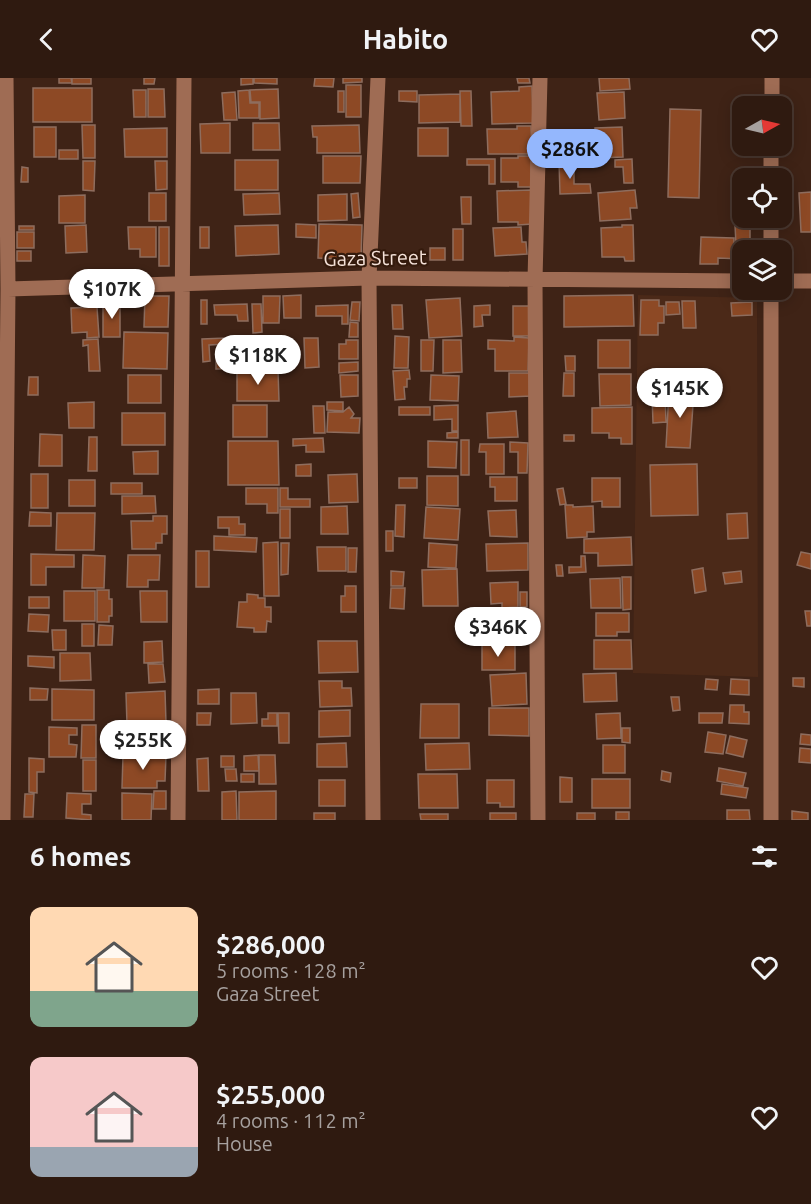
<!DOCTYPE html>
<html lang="en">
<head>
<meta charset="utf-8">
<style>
	body { margin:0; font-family:Ubuntu,sans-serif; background:#372319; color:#f1f3f6; height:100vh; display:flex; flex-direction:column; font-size:22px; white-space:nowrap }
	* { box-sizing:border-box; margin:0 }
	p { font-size:20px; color:#a7a19f }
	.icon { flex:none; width:33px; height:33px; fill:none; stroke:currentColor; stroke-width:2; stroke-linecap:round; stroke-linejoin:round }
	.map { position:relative; height:742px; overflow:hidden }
	.drawer { display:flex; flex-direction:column; background:#2f1a10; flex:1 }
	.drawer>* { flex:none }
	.needle { width:39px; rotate:82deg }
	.buttons { position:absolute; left:732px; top:18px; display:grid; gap:12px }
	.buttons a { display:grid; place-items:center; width:60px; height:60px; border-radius:12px; background:#2f1a10; box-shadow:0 3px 15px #0003,0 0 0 2px #4a3830; font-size:30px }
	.price { position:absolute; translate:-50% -51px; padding:0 14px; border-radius:21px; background:#fff; color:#222; font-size:20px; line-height:39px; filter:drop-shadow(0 2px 3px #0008) }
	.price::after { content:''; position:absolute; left:50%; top:36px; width:18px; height:14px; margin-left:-9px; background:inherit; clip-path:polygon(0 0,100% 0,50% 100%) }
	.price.selected { background:#94b7fd; color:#111 }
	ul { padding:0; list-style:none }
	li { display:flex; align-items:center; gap:18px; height:150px; padding:0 30px }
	li span { display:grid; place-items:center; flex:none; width:168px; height:120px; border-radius:12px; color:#555 }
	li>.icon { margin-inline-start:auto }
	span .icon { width:72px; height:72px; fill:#fffc; stroke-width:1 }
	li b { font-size:26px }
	h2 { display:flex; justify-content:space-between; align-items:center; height:72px; padding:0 30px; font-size:26px }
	header { display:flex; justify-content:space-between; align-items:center; height:78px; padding:0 30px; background:#2f1a10; font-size:27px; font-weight:600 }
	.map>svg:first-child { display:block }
</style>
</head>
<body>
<header><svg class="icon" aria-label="back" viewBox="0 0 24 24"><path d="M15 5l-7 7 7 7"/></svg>Habito<svg class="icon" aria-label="heart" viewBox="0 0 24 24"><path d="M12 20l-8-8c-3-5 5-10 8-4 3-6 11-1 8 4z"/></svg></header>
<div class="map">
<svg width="811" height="742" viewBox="0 0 811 742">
	<rect width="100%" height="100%" fill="#3f2316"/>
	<path fill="#4b2918" d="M638 217 757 220 758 599 633 595Z"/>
	<path fill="#8d4925" stroke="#8e6d5e" stroke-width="1.5" d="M59 0H71L72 5H59Z
		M72 0H91V6H72Z
		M144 0H155L154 6H144Z
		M241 0H253V6L241 7Z
		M254 0H277V6L254 5Z
		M315 0H334L333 9 314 8Z
		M343 0H362V4L343 5Z
		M517 0H529L530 5H518Z
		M599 0H629L630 11 600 13Z
		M346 7H361V39H346Z
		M532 8 533 45 492 46 491 14 519 13V9Z
		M33 10H92V44H33Z
		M148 11H164L165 39H148Z
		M278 11 279 40 260 41V24H251L250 12Z
		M133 12H146V39H134Z
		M249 12 250 25H259V40H239L238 13Z
		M338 13H344V34H338Z
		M399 13H417V24L399 23Z
		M460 13H471L472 48H461Z
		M235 14 237 42H224L222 15Z
		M624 14 625 40 599 42 597 15Z
		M460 16V44L419 45V17Z
		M670 31 701 32 699 120 668 119Z
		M230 45V75H201L200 46Z
		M253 45H279L280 72H253Z
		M82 47H95V80H83Z
		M359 47 360 75H317V59H313L312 48Z
		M517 48H531L532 76H488L487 51H517Z
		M34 49H56V79H34Z
		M622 49 623 79 596 80 595 50Z
		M167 50V79H125L124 51Z
		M418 50H448V78H418Z
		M59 72H78V81H59Z
		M323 78H361L360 105H323Z
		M518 78H531V109H518V104H501V80H518Z
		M467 81H495V106H489V87H467Z
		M632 81 633 105H624L623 89H615V82Z
		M235 82H278V112H235Z
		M83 83H95L94 113 83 112Z
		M155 83H167V111L156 112Z
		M559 83H574V106H590L591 115 560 116Z
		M22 89 28 90V104H21Z
		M531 112 532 146 518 147V144H498L497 113Z
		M635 112 637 130H630L631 141 600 143 598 115Z
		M811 114V154H801L799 115Z
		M149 115H166V143H149Z
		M279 115 280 136 244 137 243 116Z
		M358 115 360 139 353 140 351 116Z
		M347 116V142L318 143V117Z
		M85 117V145H59V118Z
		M461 119H471V146H462Z
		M296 146 316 147V160L296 159Z
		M319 146 362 147 361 182 318 180Z
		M86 147 87 174 66 175 65 148Z
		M278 147 279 176 236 178 235 148Z
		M622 147H633L634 183H625L624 179H602L601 150 622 149Z
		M735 147H750V166L736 167Z
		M19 148H34V152H19Z
		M128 149H156V179H140V171H129Z
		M159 149H169V188H159Z
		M200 149H209V170H200Z
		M521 149 522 164H526L527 176 495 178 493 150Z
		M453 151H463V182H453Z
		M17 154H34V170H17Z
		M701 159 734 160V168H742V181L718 180V186H700Z
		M430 170H445V182H430Z
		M17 173H31V183H17Z
		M301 217V240H284L283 218Z
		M633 217 634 248 564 249V218Z
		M145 218H169L168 249H144Z
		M263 218H280L279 245H263Z
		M460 220 462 258 429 260 426 222Z
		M201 222H207V246H201Z
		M641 222H659V228H664V245H658V257H640Z
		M682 223H695L696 250H683Z
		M103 224H120V259H103Z
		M352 224H360L359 243 350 242Z
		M666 224H679L680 236 666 237Z
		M752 224V237L732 238 731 225Z
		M247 226 248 243H238L237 237H215L214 227Z
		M252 226H261L262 254 253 255Z
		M348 227V246H342V238H316V228Z
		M392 227H402L403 251H393Z
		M490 227V237H482L483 248 474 249V228Z
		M513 228H529V258H513Z
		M97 229 99 259 87 260V254L72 255 71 230Z
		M350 244 358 245V259H349Z
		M124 254 168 255 167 291 123 290Z
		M395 258 409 259 408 290H394Z
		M514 259 529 260 528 293H495V271H488V262L514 263Z
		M226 260 227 266 209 267 210 283 203 284 202 261Z
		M229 260H235L236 291 230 292Z
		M304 260H318L319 289 305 290Z
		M98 261 100 293H89L88 267 83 268V262Z
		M278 262 279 281 248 282 247 263Z
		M346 262H358V281H339V266H346Z
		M421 262H434L433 293H421Z
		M443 262H461L462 294 443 295Z
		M598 262H630V290H598Z
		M216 271H227V291H216Z
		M565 278H575V293H566Z
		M358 284V293L339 295V285Z
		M237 292H278L279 323H237Z
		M409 292 410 301H407V309H404L405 321 395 322 393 293Z
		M509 295H530L531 318 509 319Z
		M564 295H574V318H563Z
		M599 296H631V327L600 328Z
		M128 297H161V325H128Z
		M340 297H358V318L341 319Z
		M431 297 459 298 458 323 430 322Z
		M29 299H38V317H28Z
		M669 313 697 315 696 327H693L690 370 666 369Z
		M665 316 666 344 653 345 652 317Z
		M94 324V350H69L68 325Z
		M327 324H343V333L327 332Z
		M233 327H267V359H233Z
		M458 327V353H452V341L434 342V328Z
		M313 328H324L325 355H314Z
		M349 329 354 336 351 340H360L359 355 327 354 328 334H343Z
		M399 329H430V337H399Z
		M632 329V366H621V360H609V355H592V330Z
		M516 333 518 359 488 360 487 335Z
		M122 335H165V367H122Z
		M458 354V360H447V355Z
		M40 356 62 357V388H39Z
		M564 357H574V363H564Z
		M89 359H97V393H88Z
		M323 360 324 374H306V367L293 368V361Z
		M461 362H469V397H461Z
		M228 363H278L279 407H228Z
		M428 363 457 364 456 390 428 389Z
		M510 364 528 365 527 395H518V374H510Z
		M480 366H504V396H486V374H479Z
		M158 373V396H134L133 374Z
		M311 386V398H296V387Z
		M697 386 698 437 651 438 650 387Z
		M31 396H48V430H31Z
		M357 396 358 424 329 425 328 397Z
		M427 398H458V428L427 427Z
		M490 399H517V423H495V409H490Z
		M399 400H417V410H399Z
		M592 400H620V429H602V423L592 424Z
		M69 402H95V428H69Z
		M111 405H142V416H111Z
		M246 410H278V435H267V426H246Z
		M280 410H288V421H310V429H280Z
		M563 410 566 426 560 427 557 411Z
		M122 418H155L156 435 122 436Z
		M396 427H405L404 459 395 458Z
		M565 427H573V429L593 428 594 454H587V459L567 460Z
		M347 428 348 456H321V429Z
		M426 429 460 431 458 462 424 460Z
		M280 431H290V460H280Z
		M516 432 517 459 490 458 488 433Z
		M30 434 51 435V448H29Z
		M57 435H95L94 472H56Z
		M747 435 748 460 728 461 727 436Z
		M153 438H167V456H162V465H156V471H132L131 443H153Z
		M218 439H239V446H245V457H229V450H218Z
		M386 453H393V473H386Z
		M214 458 257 460 256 474 214 472Z
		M631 459 632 487 598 488V475H584V461Z
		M278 464 279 518H264L263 465Z
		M281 465H289L288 496 281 497Z
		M429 465 457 467 456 490 428 489Z
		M528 465V492L487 493 486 466Z
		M317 469H346V493H318Z
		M348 470H357L356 494H348Z
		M196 473H209V509H196Z
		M801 474 811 476V491L797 487Z
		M31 476 74 477V489H46V507H31Z
		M83 477 105 478 104 510H82Z
		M128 477H160L159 502H148V509H127Z
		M581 478H585L586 494 569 495V489H581Z
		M556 487H562L563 498H557Z
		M703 490 706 513 695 515 692 492Z
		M457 491 458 528H423L422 492Z
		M391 493 404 494 403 508H391Z
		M741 493 742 504 725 506 723 495Z
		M622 499H631V531L623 532Z
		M620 500 621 530H591L590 501Z
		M518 504V529L502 530V525L491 526 490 505Z
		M345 508H356V534H341V518H345Z
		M391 510H405L404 531 390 530Z
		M97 512H109V521H112V538H109V544H97Z
		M64 513H95V543H64Z
		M140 513H167V544H141Z
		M520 514H527V529H520Z
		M247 516 258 517V520H265V529H271V544L267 543 266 554H254V550L237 549 239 524H247Z
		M29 519H49V530H29Z
		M519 531H527L528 559 520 560Z
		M487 533H515V559H487Z
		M805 533H811V548H807Z
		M596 535H629V554H617V558H596Z
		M29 536 49 537 48 554 28 553Z
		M82 546H94V568H82Z
		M99 547 113 548 112 567H98Z
		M52 552H66V572H53Z
		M594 562H631L632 591H594Z
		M162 563 163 584 144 585V564Z
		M318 563H357L358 594 319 595Z
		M482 567H515V592H482Z
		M60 575H90L91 602 60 603Z
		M28 578 54 579V590L28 588Z
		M148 586H163L165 604 149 605Z
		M526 595 527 626 492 628 490 597Z
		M616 595 617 623 584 624 583 596Z
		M793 600H804V609L793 608Z
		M706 601 718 602 717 612 705 611Z
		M731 601 749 602V617L730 616Z
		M319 603H342V610H351L352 628 320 629Z
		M30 610 48 611 47 622H30Z
		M52 611 94 612V642H52Z
		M219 611V626H198V612Z
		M165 613 166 645 127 647 126 615Z
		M231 615H256L257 645 231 646Z
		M671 619H679L680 632 673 633Z
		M421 626H459V660H420Z
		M730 627H744V634H749V646L729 645Z
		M489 630H529V658L489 657Z
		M350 632V658L319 659V633Z
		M197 635H211L210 647H197Z
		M268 635H277V648H262V641H268Z
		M278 635H289V665H279Z
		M620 635 621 660 597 661 596 636Z
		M699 635H723L722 645H699Z
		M82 647H96V680H81Z
		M49 649 77 650V657H69V666L77 667 76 679H49Z
		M152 649H163L164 671H152Z
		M622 650H630V665L622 664Z
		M708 654 726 657 723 676 705 674Z
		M801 656 811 657V667L800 666Z
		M730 658 747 662 743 679 726 675Z
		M346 665 347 689H317V666Z
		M469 665 470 691 426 692 425 666Z
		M603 667H625V695H603Z
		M800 670 811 671V685L799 684Z
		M123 677H166L165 703H157V710H122Z
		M258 677 259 693H244V678Z
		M259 677H275L276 706H259Z
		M221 678H234V689H221Z
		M29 680 44 681V694H37V715L29 714Z
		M208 680 209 713H198L197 681Z
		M83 682H96V713H83Z
		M719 690 746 695 743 708 717 703Z
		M225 691H236L237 703H226Z
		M662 693 671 695 670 704 661 702Z
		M241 696H254V704H241Z
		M418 696H457L458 730H419Z
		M560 699 572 700V724H560Z
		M592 701H630V730H592Z
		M319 702H345V728H319Z
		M487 702H514V729H500V725H487Z
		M722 706 748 710 746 720 721 716Z
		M154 713H166V731H153Z
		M236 713 237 742H222V714Z
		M276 713V742H239V714Z
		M67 715 91 716V726H82V736L91 737V742L66 740Z
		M122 715 152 716 151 742H122Z
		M25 716H34L33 739H24Z
		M727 732H749L750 742H727Z
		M792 733 808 735V742H792Z
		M616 734H629V742H616Z
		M314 735H335V742H314Z
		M490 735H516V742H490Z
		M577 735H595V742H577Z
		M420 736H448V742H421Z"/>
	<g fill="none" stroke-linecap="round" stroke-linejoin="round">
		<path stroke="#9f6c54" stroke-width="15" d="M772 28V0
			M771 100V68
			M771 172V140
			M782 203H811
			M8 211 369 200 742 203
			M3 742 8 211 6 0
			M178 742 184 0
			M373 742 369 200 378 0
			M538 742 535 202 540 0
			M771 742V212"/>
	</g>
	<g text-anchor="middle" stroke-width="4.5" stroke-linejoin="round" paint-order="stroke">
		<g font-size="20" fill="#f5e2d9" stroke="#341a0c">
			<text transform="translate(375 180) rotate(-1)" y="7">Gaza Street</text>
		</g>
	</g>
</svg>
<div class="buttons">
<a><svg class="needle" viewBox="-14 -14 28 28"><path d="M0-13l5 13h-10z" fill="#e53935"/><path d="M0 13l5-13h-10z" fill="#a7a19f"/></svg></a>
<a><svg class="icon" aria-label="locate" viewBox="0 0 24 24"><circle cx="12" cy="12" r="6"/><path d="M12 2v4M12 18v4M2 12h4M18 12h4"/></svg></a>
<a><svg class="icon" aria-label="layers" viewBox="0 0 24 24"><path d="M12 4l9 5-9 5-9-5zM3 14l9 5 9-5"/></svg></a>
</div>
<b class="price selected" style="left:570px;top:102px">$286K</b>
<b class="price" style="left:112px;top:242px">$107K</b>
<b class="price" style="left:258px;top:308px">$118K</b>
<b class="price" style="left:680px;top:341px">$145K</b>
<b class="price" style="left:498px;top:580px">$346K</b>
<b class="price" style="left:143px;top:693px">$255K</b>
</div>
<section class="drawer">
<h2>6 homes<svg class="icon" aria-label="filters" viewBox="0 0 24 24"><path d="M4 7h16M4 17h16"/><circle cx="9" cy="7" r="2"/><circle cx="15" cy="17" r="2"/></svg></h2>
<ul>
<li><span style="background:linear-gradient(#ffd9b3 70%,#7fa58c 0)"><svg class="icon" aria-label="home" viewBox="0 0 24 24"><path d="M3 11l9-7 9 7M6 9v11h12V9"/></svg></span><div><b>$286,000</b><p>5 rooms · 128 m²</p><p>Gaza Street</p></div><svg class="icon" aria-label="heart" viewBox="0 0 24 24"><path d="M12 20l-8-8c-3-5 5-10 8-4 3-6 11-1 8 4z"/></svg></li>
<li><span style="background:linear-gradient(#f6c9c9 75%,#9aa5b1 0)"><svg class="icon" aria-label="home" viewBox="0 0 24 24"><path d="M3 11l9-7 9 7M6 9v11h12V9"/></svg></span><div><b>$255,000</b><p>4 rooms · 112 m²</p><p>House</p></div><svg class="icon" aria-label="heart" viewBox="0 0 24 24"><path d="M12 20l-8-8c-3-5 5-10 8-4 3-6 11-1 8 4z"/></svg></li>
</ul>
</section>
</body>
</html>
